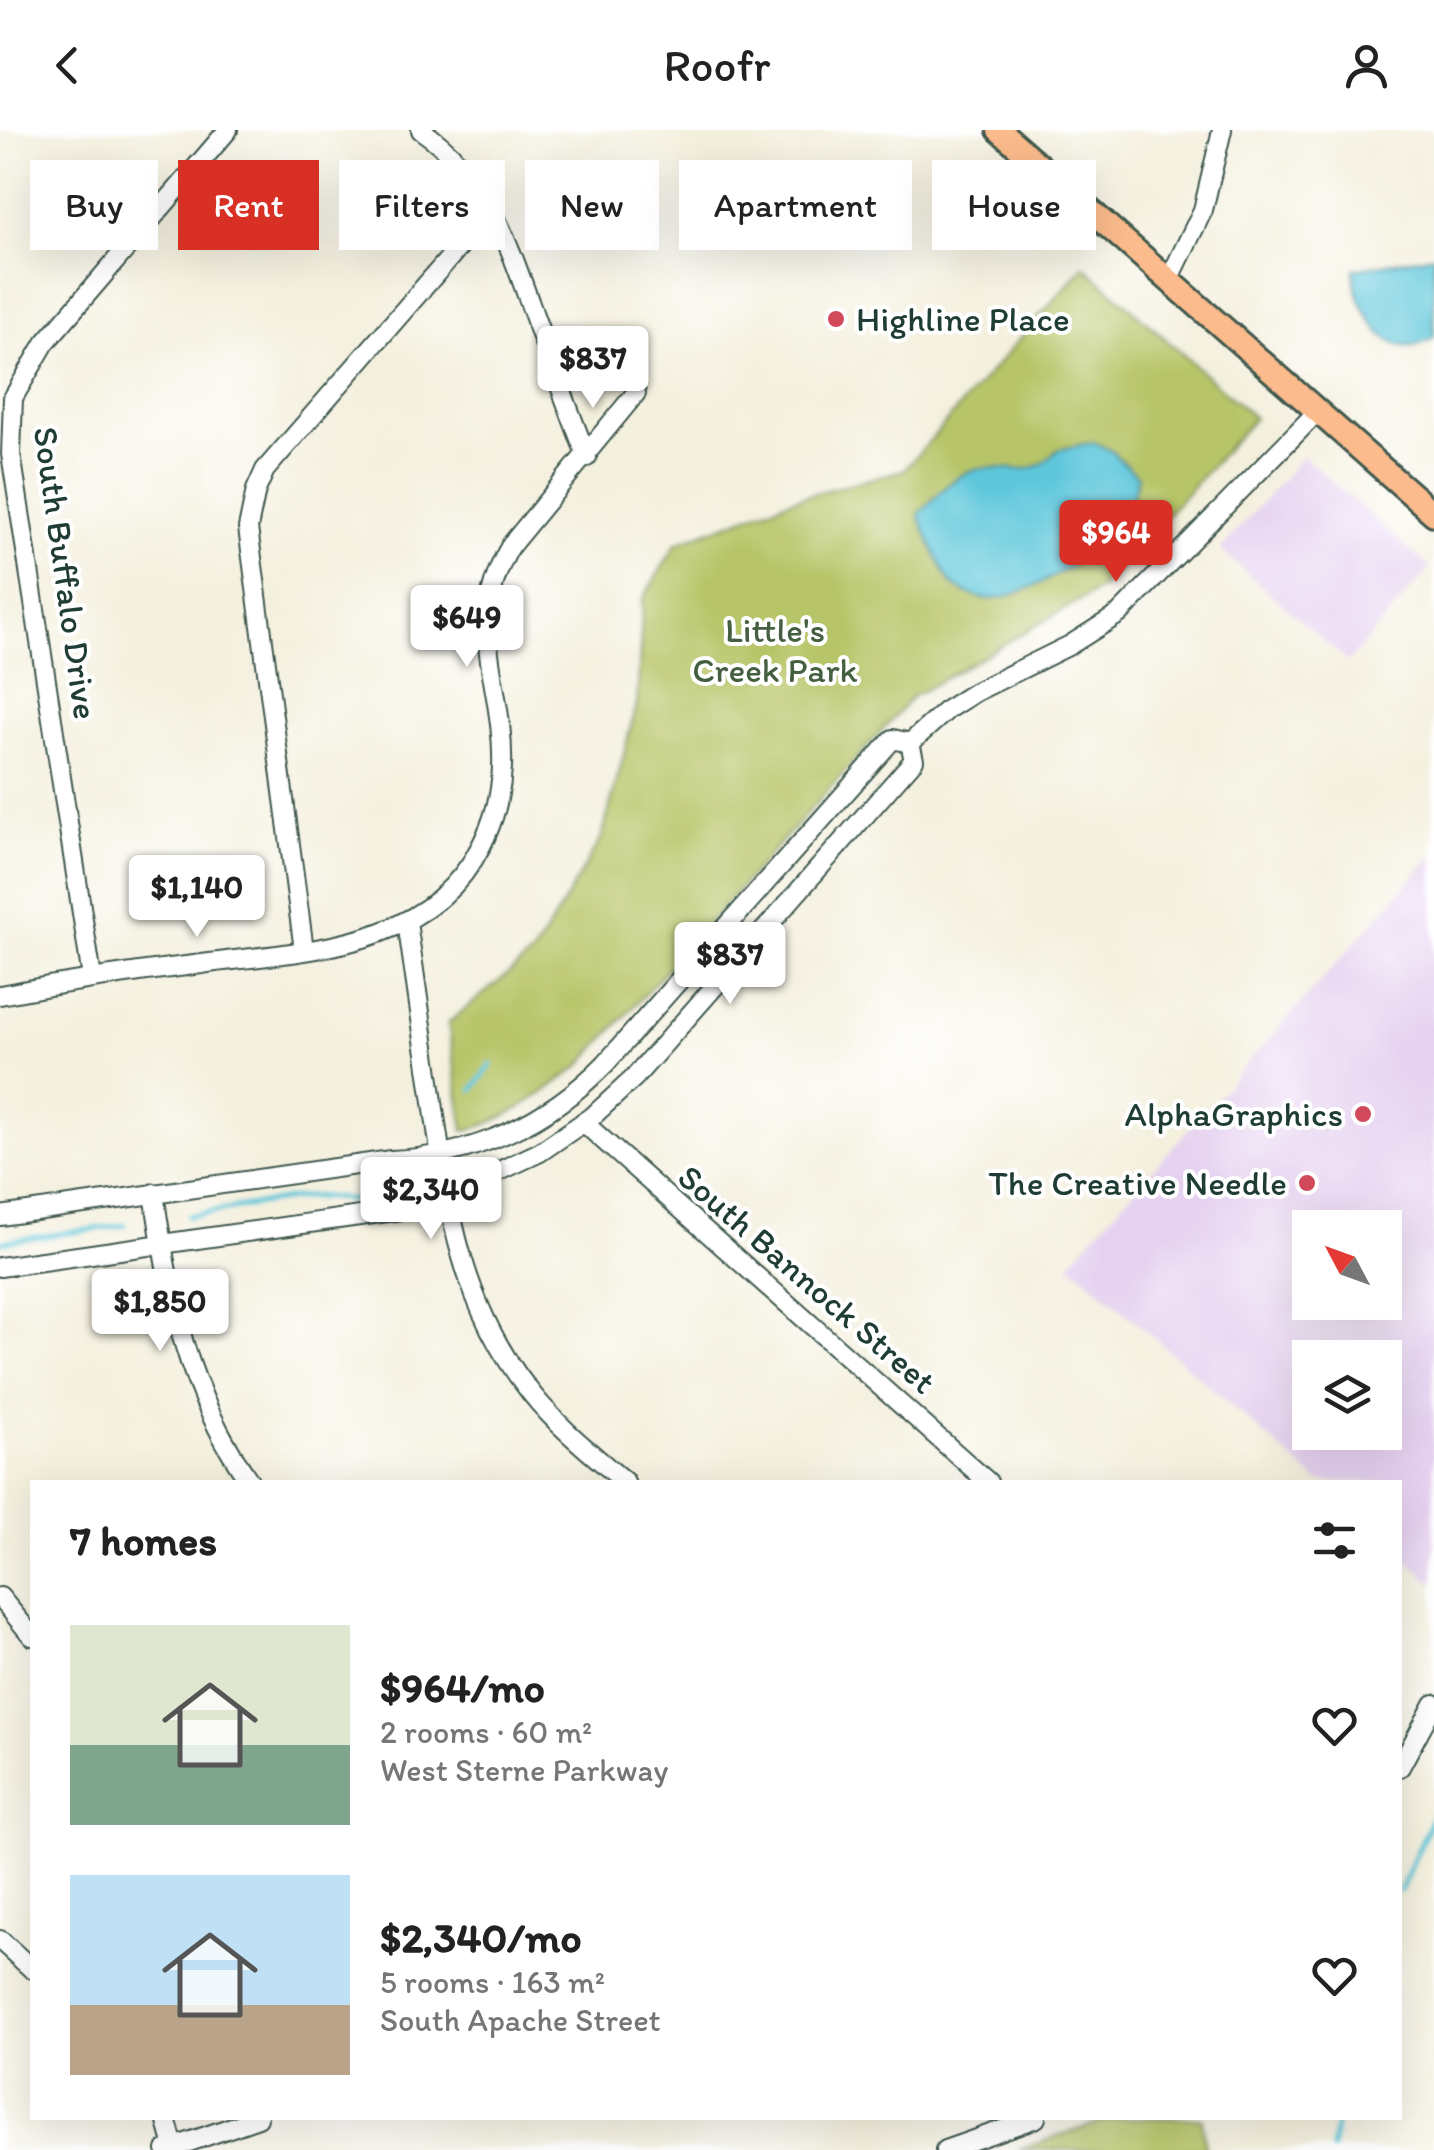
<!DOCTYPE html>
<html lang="en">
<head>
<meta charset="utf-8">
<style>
	body { margin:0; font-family:Itim,sans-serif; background:#f6f6f6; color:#222; height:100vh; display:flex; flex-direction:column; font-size:38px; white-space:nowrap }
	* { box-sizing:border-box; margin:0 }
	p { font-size:32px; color:#767676 }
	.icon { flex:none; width:55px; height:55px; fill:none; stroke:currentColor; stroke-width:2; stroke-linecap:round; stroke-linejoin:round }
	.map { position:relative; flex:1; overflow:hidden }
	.panel { position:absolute; left:30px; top:1350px; width:1372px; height:640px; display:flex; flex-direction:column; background:#fff; border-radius:0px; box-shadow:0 10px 40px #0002 }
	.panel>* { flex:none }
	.hud { position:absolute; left:30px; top:30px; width:1375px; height:90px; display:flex; gap:20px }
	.needle { width:65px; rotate:311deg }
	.controls { position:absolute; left:1292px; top:1080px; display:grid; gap:20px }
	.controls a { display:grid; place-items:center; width:110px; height:110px; border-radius:0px; background:#fff; box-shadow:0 10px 40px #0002; font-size:50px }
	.price { position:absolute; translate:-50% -85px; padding:0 22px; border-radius:10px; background:#fff; color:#222; font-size:32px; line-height:65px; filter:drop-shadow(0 2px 5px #0008) }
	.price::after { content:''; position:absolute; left:50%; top:60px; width:30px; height:22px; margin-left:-15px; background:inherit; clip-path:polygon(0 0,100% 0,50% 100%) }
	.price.active { background:#d93025; color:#fff }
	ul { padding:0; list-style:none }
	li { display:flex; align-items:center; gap:30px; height:250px; padding:0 40px }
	li span { display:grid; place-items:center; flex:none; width:280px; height:200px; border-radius:0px; color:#555 }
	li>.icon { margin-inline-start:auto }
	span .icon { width:120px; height:120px; fill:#fffc; stroke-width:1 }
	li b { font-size:42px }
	h2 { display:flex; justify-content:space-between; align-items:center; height:120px; padding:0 40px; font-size:42px }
	.chip { padding:0 35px; border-radius:0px; background:#fff; box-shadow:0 10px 40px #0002; font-size:35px; line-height:90px }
	.chip.active { background:#d93025; color:#fff }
	header { display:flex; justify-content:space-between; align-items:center; height:130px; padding:0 40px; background:#fff; font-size:45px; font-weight:600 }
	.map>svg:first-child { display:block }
</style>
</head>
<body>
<header><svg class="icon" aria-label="back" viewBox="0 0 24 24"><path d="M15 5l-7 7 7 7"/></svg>Roofr<svg class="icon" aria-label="person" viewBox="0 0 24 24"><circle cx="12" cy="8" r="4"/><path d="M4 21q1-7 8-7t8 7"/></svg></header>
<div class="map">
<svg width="1434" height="2020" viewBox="0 0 1434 2020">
	<rect width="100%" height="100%" fill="#fff"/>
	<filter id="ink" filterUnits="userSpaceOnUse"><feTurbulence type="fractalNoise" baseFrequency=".01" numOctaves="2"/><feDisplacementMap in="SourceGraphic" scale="20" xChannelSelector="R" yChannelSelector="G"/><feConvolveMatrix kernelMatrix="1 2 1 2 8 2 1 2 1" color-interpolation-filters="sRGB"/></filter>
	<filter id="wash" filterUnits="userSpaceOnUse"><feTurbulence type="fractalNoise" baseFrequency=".0048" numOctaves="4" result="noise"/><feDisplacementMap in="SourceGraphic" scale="40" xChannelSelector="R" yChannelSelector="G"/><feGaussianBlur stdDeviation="2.25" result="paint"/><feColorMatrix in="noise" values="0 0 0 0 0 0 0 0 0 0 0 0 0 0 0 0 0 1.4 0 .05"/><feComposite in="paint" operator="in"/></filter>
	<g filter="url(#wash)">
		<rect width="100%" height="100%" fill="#f4f0de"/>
		<path fill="#e6d2f0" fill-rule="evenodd" d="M1303 326 1430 438 1348 532 1220 420Z
			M1434 724V1454L1400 1424V1352H1318L1069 1133ZM1310 1098H1385V1172H1310ZM1310 1228H1385V1302H1310Z"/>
		<path fill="#b7c568" stroke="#6b814e" stroke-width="2.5" d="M1084 136 1254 288 1101 458 912 567 579 937C543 963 508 991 464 1001L448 893 534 823 602 707 637 574 643 469 677 413 793 369 904 340Z
			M1114 1988H1202L1205 2020H1018Z"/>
		<path fill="#5fc7db" stroke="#3f8288" stroke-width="2.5" d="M1434 125V208C1422 214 1410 220 1396 214 1372 203 1353 164 1354 139Z
			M1094 312 1111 321 1138 346C1132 370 1126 390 1109 408 1088 431 1025 465 994 469 982 471 960 462 951 453 945 447 922 395 919 384 934 369 948 351 968 342 1000 328 1029 356 1057 320Z"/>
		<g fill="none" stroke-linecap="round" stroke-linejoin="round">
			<path stroke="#5fc7db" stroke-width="5" d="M473 960 491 935
				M188 1086C228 1081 269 1070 309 1067 330 1065 347 1072 365 1070
				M0 1112 125 1095
				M1400 1761 1434 1683
				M1332 2020 1336 1988"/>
		</g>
	</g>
	<g filter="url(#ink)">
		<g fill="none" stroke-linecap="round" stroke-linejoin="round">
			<defs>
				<path id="minor" d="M421 0C489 47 509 115 535 188 552 235 569 281 587 327
					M1169 150 1203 80 1222 0
					M910 613 948 579 975 562 1070 515 1119 484 1318 281
					M407 792C416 852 424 912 433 972 448 1079 461 1176 531 1263 558 1297 592 1324 625 1352
					M304 820 248 398 256 360 265 340 492 79
					M92 848 11 324 13 268 45 213 228 0
					M0 865C67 852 134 842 202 834 304 820 428 821 481 716 494 691 501 665 502 637 505 552 462 498 511 415L636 263
					M583 992 988 1352
					M154 1063C169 1169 187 1262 250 1352
					M0 1086 391 1030C473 1027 547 993 605 934L893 609 910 613
					M0 1137 423 1077 540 1022 594 985 634 948 914 630 910 613
					M0 1467 32 1506
					M1400 1637 1434 1574
					M0 1810 32 1839
					M166 1988 174 2017
					M166 2020 258 1988
					M945 2020 1036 1988"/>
				<path id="major" d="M999 0 1434 384"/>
			</defs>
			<use href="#minor" stroke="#3f584e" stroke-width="22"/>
			<use href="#major" stroke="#3f584e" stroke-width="28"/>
			<use href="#minor" stroke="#fff" stroke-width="18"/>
			<use href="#major" stroke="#fbbb8c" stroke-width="22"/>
		</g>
	</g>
	<g fill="#d1495b" stroke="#fff" stroke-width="4">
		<circle cx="836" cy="189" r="10"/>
		<circle cx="1363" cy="984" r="10"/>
		<circle cx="1307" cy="1053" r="10"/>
	</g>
	<g text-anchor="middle" stroke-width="8" stroke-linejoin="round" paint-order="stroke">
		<g font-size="35" fill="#1f3d34" stroke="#fff" text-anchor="end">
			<text x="856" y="201" text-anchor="start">Highline Place</text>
			<text x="1343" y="996">AlphaGraphics</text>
			<text x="1287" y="1065">The Creative Needle</text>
		</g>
		<g font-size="35" fill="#1f3d34" stroke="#fff">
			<text transform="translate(66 443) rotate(82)" y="12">South Buffalo Drive</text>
			<text transform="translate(807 1149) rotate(41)" y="12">South Bannock Street</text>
		</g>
		<g font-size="35" fill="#455f41" stroke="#fff">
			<text x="775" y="512">Little's<tspan x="775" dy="40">Creek Park</tspan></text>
		</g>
	</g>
</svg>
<div class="controls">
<a><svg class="needle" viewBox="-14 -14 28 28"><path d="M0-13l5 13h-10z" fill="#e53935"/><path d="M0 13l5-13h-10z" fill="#767676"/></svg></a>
<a><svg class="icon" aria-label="layers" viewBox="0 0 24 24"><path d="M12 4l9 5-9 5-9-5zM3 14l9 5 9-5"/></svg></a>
</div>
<b class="price" style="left:593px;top:281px">$837</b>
<b class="price active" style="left:1116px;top:455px">$964</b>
<b class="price" style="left:467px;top:540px">$649</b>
<b class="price" style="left:197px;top:810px">$1,140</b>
<b class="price" style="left:730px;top:877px">$837</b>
<b class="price" style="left:431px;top:1112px">$2,340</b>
<b class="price" style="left:160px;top:1224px">$1,850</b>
<div class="hud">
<a class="chip">Buy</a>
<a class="chip active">Rent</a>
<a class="chip">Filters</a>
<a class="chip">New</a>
<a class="chip">Apartment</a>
<a class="chip">House</a>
</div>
<section class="panel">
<h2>7 homes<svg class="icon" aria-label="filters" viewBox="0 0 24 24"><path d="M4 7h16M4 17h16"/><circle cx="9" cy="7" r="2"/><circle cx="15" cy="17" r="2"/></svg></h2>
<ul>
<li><span style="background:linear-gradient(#dfe7d0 60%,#7fa58c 0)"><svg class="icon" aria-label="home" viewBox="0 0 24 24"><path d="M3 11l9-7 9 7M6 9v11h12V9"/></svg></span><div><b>$964/mo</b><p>2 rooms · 60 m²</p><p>West Sterne Parkway</p></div><svg class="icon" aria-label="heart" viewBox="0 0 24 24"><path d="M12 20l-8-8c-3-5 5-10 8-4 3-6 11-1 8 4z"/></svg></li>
<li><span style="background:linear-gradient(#bfe0f5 65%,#b9a48a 0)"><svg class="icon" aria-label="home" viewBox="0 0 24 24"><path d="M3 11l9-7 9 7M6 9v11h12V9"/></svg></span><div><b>$2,340/mo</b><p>5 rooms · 163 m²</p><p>South Apache Street</p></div><svg class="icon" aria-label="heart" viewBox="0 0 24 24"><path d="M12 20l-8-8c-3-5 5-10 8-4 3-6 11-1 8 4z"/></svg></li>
</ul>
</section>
</div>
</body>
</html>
